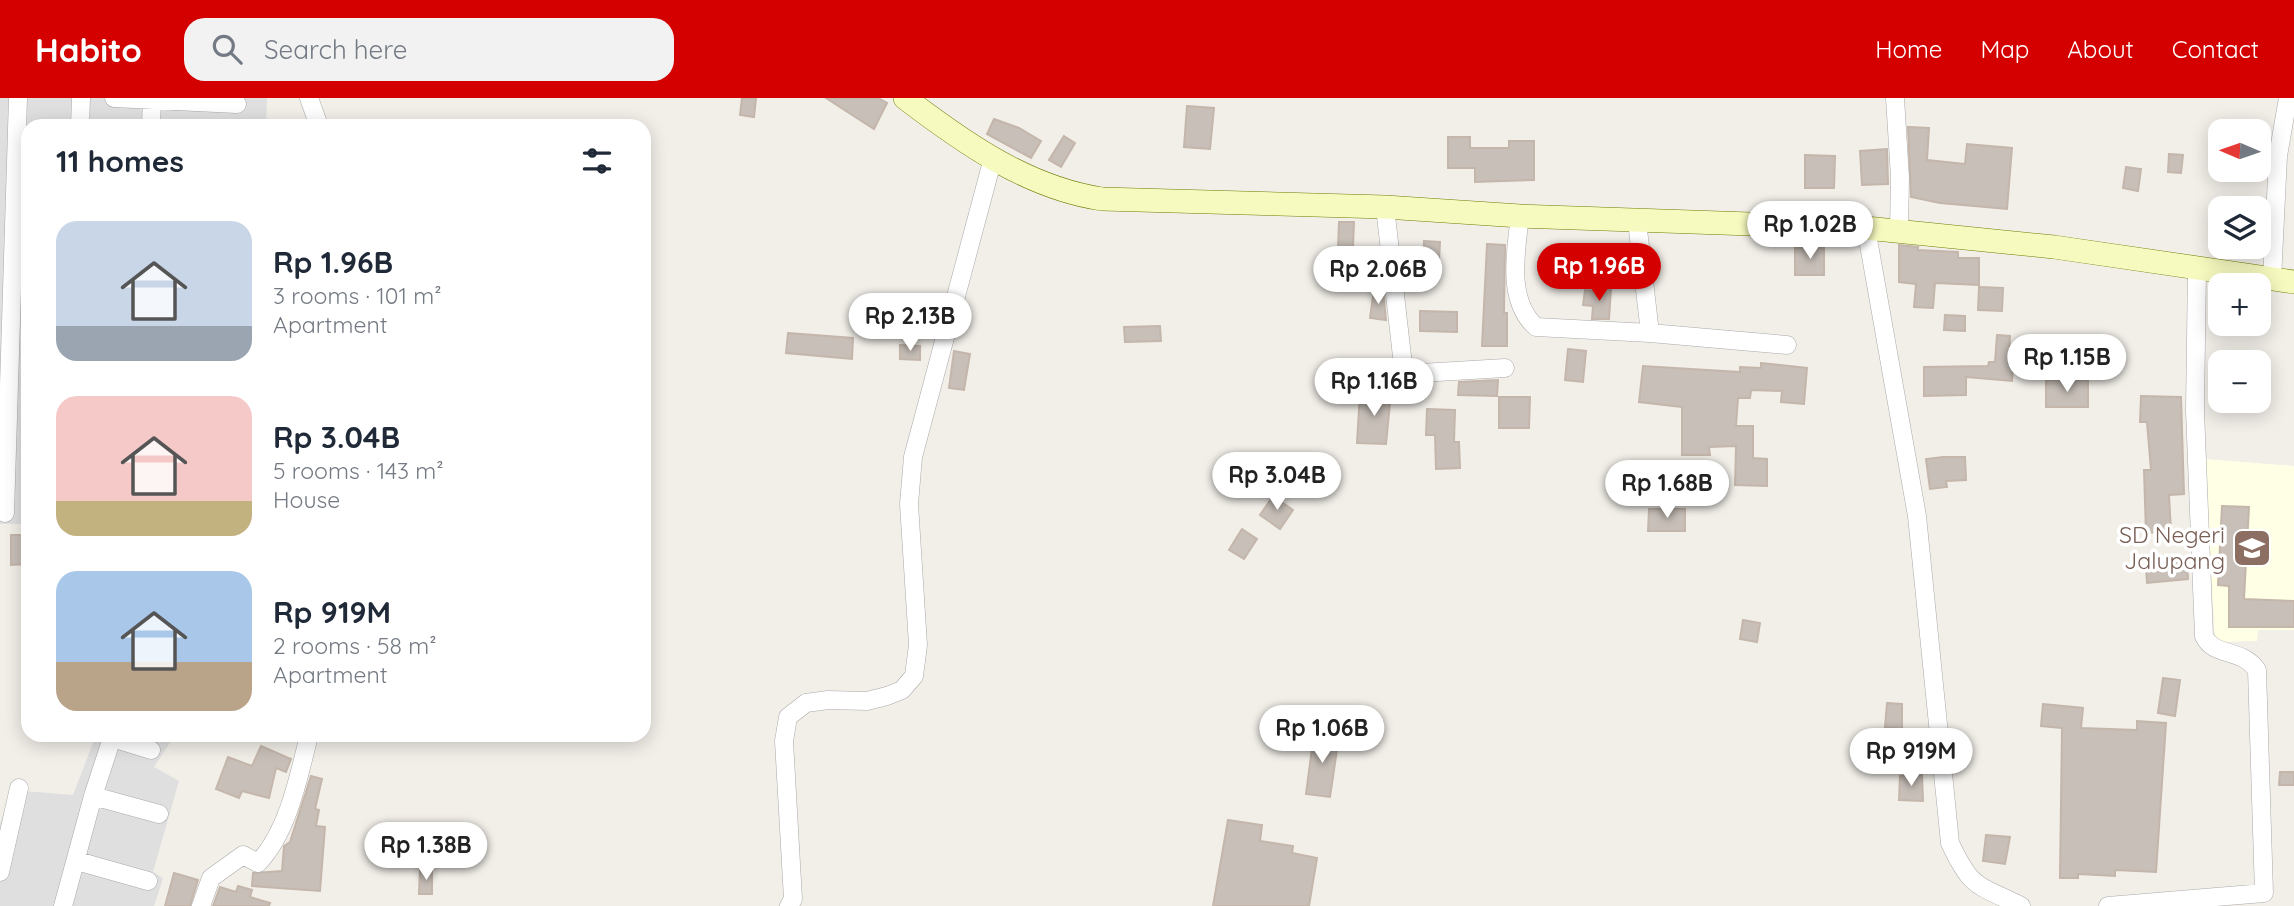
<!DOCTYPE html>
<html lang="en">
<head>
<meta charset="utf-8">
<style>
	body { margin:0; font-family:Quicksand,sans-serif; background:#f2f2f3; color:#1f2937; height:100vh; display:flex; flex-direction:column; font-size:26px; white-space:nowrap }
	* { box-sizing:border-box; margin:0 }
	p { font-size:23px; color:#747a83 }
	.icon { flex:none; width:38px; height:38px; fill:none; stroke:currentColor; stroke-width:2; stroke-linecap:round; stroke-linejoin:round }
	.map { position:relative; flex:1; overflow:hidden }
	.drawer { position:absolute; left:21px; top:21px; width:630px; height:623px; display:flex; flex-direction:column; background:#fff; border-radius:21px; box-shadow:0 4px 18px #0003 }
	.drawer>* { flex:none }
	.needle { width:46px; rotate:272deg }
	.buttons { position:absolute; left:2208px; top:21px; display:grid; gap:14px }
	.buttons a { display:grid; place-items:center; width:63px; height:63px; border-radius:14px; background:#fff; box-shadow:0 4px 18px #0003; font-size:35px }
	.price { position:absolute; translate:-50% -60px; padding:0 16px; border-radius:24px; background:#fff; color:#222; font-size:23px; line-height:46px; filter:drop-shadow(0 2px 4px #0008) }
	.price::after { content:''; position:absolute; left:50%; top:42px; width:21px; height:16px; margin-left:-10px; background:inherit; clip-path:polygon(0 0,100% 0,50% 100%) }
	.price.on { background:#d40000; color:#fff }
	ul { padding:0; list-style:none }
	li { display:flex; align-items:center; gap:21px; height:175px; padding:0 35px }
	li span { display:grid; place-items:center; flex:none; width:196px; height:140px; border-radius:21px; color:#555 }
	li>.icon { margin-inline-start:auto }
	span .icon { width:84px; height:84px; fill:#fffc; stroke-width:1 }
	li b { font-size:30px }
	h2 { display:flex; justify-content:space-between; align-items:center; height:84px; padding:0 35px; font-size:30px }
	header { display:flex; align-items:center; gap:42px; box-sizing:border-box; height:98px; padding:0 35px; background:#d40000; color:#fff }
	header strong { font-size:33px }
	nav { display:flex; gap:38px; margin-inline-start:auto; font-size:24px }
	.search { width:490px; height:63px; background:#f2f2f3; display:flex; align-items:center; gap:18px; box-sizing:border-box; padding:0 24px; border-radius:21px; color:#747a83; font-size:26px }
	.map>svg:first-child { display:block }
</style>
</head>
<body>
<header>
<strong>Habito</strong>
<div class="search"><svg class="icon" aria-label="search" viewBox="0 0 24 24"><circle cx="10" cy="10" r="6"/><path d="M15 15l6 6"/></svg>Search here</div>
<nav><a>Home</a><a>Map</a><a>About</a><a>Contact</a></nav>
</header>
<div class="map">
<svg width="2294" height="808" viewBox="0 0 2294 808">
	<rect width="100%" height="100%" fill="#f2efe9"/>
	<path fill="#e0dfdf" d="M0 0H267L266 28H28V426H0Z
		M96 637H175L154 669 179 683 153 774 163 780 154 808H0V726L12 692 73 697Z"/>
	<path fill="#ffffe5" d="M2205 361 2294 368V532H2258L2257 543 2215 544Z"/>
	<path fill="#c7bfb8" stroke="#c4b6ab" stroke-width="2" d="M742 0H756L754 19 740 17Z
		M826 0H878L887 5 874 31Z
		M1187 8 1214 10 1210 51 1184 49Z
		M994 21 1019 30 1041 43 1031 60 987 36Z
		M1908 29 1929 30 1927 62 1965 66 1967 46 2012 50 2007 111 1940 105 1911 99Z
		M1064 38 1075 45 1061 69 1049 62Z
		M1448 39H1470V50H1509V43H1534V82L1475 84V70H1448Z
		M1887 51 1888 86 1862 87 1860 53Z
		M2169 56 2183 57 2181 75 2168 74Z
		M1805 57 1835 58 1834 90H1805Z
		M2126 69 2141 71 2138 93 2123 90Z
		M1339 124H1354L1353 149H1338Z
		M1424 143 1440 144 1438 183 1407 181 1409 165 1423 166Z
		M1487 146 1505 147 1504 215H1507V248H1482Z
		M1899 147 1918 149V152L1958 154V160H1979V187L1935 185 1933 210 1914 209 1916 186 1899 184Z
		M1795 150H1824V177H1795Z
		M1342 172H1356V187L1342 186Z
		M1979 189 2003 190 2002 213 1978 212Z
		M1594 190 1611 191 1609 221H1592L1593 208 1583 207 1585 192 1594 193Z
		M1374 191 1383 192 1386 222 1370 220Z
		M1420 213 1457 214V234L1420 233Z
		M1945 217 1965 218V233L1944 232Z
		M1160 228 1161 243 1125 244 1124 229Z
		M788 235 853 240 852 261 786 255Z
		M1997 237 2010 238 2009 255 2038 259 2036 272 2013 269 2012 283 1966 279V297L1924 298V269L1988 268 1989 264H1995Z
		M900 247 920 248V262L900 261Z
		M1568 251 1586 253 1583 284 1565 282Z
		M954 253 970 256 964 292 949 290Z
		M1761 265 1807 270 1804 306 1781 304 1782 293 1751 292 1750 300H1738L1736 328H1753V360L1767 361V388L1735 387 1736 348 1709 349 1710 357H1682V309L1639 304 1643 268 1740 274V269L1761 270Z
		M1498 282 1497 298 1458 297 1459 284Z
		M2046 282H2088V309H2046Z
		M1360 294 1391 295 1386 346 1357 345Z
		M2141 298 2181 299 2184 396 2169 397 2171 433 2146 435 2144 372H2151L2147 324H2140Z
		M1499 299H1530L1529 330H1499Z
		M1427 311 1455 312 1454 344H1459L1460 370 1436 371 1435 337H1426Z
		M1943 359H1965L1966 382 1946 383 1947 389 1930 391 1926 361Z
		M1273 398 1293 412 1280 431 1260 417Z
		M2222 408 2249 409 2244 501 2294 503V529H2229V488L2218 487Z
		M1649 411H1685V433H1648Z
		M1242 431 1257 441 1244 461 1229 452Z
		M11 437H28V466L11 467Z
		M2187 464 2188 481 2147 485 2146 467Z
		M1743 522 1760 525 1757 544 1740 541Z
		M2163 580 2180 582 2175 618 2158 615Z
		M1887 605 1902 606V631L1885 629Z
		M2043 606 2083 610 2081 630 2137 632V623L2166 625 2156 774 2115 772V778L2078 776V780H2060L2062 630 2041 628Z
		M1314 635 1339 638 1330 699 1306 696Z
		M261 648 291 661 286 674 276 670 269 700 242 693 239 700 216 691 228 659 252 668Z
		M2280 674H2294V687H2279Z
		M1922 677 1923 703 1899 702 1900 678Z
		M311 678 322 681 315 711 319 712 316 728 325 729 320 793 252 788 253 775 282 773 284 748 290 744Z
		M1228 722 1262 727 1260 743 1293 748 1292 755 1317 760 1309 808H1213Z
		M1986 737 2010 739 2005 766 1983 763Z
		M420 771H432V796H419Z
		M174 775 198 782 190 808H165Z
		M238 788 252 792 250 799 270 805 269 808H213L220 789 236 794Z"/>
	<g fill="none" stroke-linecap="round" stroke-linejoin="round">
		<defs>
			<path id="street" d="M114 0 237 6
				M309 0 319 28
				M1895 0 1900 79 1899 133
				M80 28 81 0
				M151 28 152 0
				M1385 109 1404 276 1505 270
				M1520 118C1516 153 1506 202 1536 229L1650 235 1637 123
				M1866 130 1917 418 1950 745C1972 792 1977 786 2021 808
				M2272 182 2278 58 2288 0
				M1650 235 1787 247
				M5 415 18 0
				M112 640 151 652
				M93 698 159 716
				M77 763 148 783
				M0 774 19 690
				M63 808 93 698 113 637
				M201 808 211 780 243 757 258 765C288 734 299 678 309 637
				M789 808 793 801 784 643 788 619 806 605 828 602 867 603 887 598 902 592 914 578 918 547 909 406 913 359 993 60
				M2108 808 2264 795 2257 572C2242 550 2213 559 2204 538L2195 313 2197 170"/>
			<path id="secondary" d="M905 0C964 45 1028 90 1102 101L1385 109 1520 118 1866 130 2054 149 2294 184"/>
		</defs>
		<use href="#street" stroke="#a9a9a9" stroke-width="19"/>
		<use href="#secondary" stroke="#707d05" stroke-width="24"/>
		<use href="#street" stroke="#fff" stroke-width="18"/>
		<use href="#secondary" stroke="#f7fabf" stroke-width="23"/>
	</g>
	<defs>
		<symbol id="school-square" viewBox="-11 -11 22 22"><rect x="-9" y="-9" width="18" height="18" rx="4" fill="#8d6e63" stroke="#fff"/><path d="M0-5L7-2L0 1L-7-2ZM-4 1L0 2.5L4 1V4Q0 6-4 4Z" fill="#fff"/></symbol>
	</defs>
	<g fill-rule="evenodd">
		<use href="#school-square" x="2230" y="428" width="44" height="44"/>
	</g>
	<g text-anchor="middle" stroke-width="7" stroke-linejoin="round" paint-order="stroke">
		<g font-size="23" fill="#785e54" stroke="#fff" text-anchor="end">
			<text x="2225" y="445">SD Negeri<tspan x="2225" dy="26">Jalupang</tspan></text>
		</g>
	</g>
</svg>
<div class="buttons">
<a><svg class="needle" viewBox="-14 -14 28 28"><path d="M0-13l5 13h-10z" fill="#e53935"/><path d="M0 13l5-13h-10z" fill="#747a83"/></svg></a>
<a><svg class="icon" aria-label="layers" viewBox="0 0 24 24"><path d="M12 4l9 5-9 5-9-5zM3 14l9 5 9-5"/></svg></a>
<a>+</a>
<a>−</a>
</div>
<b class="price" style="left:1810px;top:163px">Rp 1.02B</b>
<b class="price on" style="left:1599px;top:205px">Rp 1.96B</b>
<b class="price" style="left:1378px;top:208px">Rp 2.06B</b>
<b class="price" style="left:910px;top:255px">Rp 2.13B</b>
<b class="price" style="left:2067px;top:296px">Rp 1.15B</b>
<b class="price" style="left:1374px;top:320px">Rp 1.16B</b>
<b class="price" style="left:1277px;top:414px">Rp 3.04B</b>
<b class="price" style="left:1667px;top:422px">Rp 1.68B</b>
<b class="price" style="left:1322px;top:667px">Rp 1.06B</b>
<b class="price" style="left:1911px;top:690px">Rp 919M</b>
<b class="price" style="left:426px;top:784px">Rp 1.38B</b>
<section class="drawer">
<h2>11 homes<svg class="icon" aria-label="filters" viewBox="0 0 24 24"><path d="M4 7h16M4 17h16"/><circle cx="9" cy="7" r="2"/><circle cx="15" cy="17" r="2"/></svg></h2>
<ul>
<li><span style="background:linear-gradient(#c9d6e8 75%,#9aa5b1 0)"><svg class="icon" aria-label="home" viewBox="0 0 24 24"><path d="M3 11l9-7 9 7M6 9v11h12V9"/></svg></span><div><b>Rp 1.96B</b><p>3 rooms · 101 m²</p><p>Apartment</p></div></li>
<li><span style="background:linear-gradient(#f6c9c9 75%,#c2b280 0)"><svg class="icon" aria-label="home" viewBox="0 0 24 24"><path d="M3 11l9-7 9 7M6 9v11h12V9"/></svg></span><div><b>Rp 3.04B</b><p>5 rooms · 143 m²</p><p>House</p></div></li>
<li><span style="background:linear-gradient(#a9c7e8 65%,#b9a48a 0)"><svg class="icon" aria-label="home" viewBox="0 0 24 24"><path d="M3 11l9-7 9 7M6 9v11h12V9"/></svg></span><div><b>Rp 919M</b><p>2 rooms · 58 m²</p><p>Apartment</p></div></li>
</ul>
</section>
</div>
</body>
</html>
